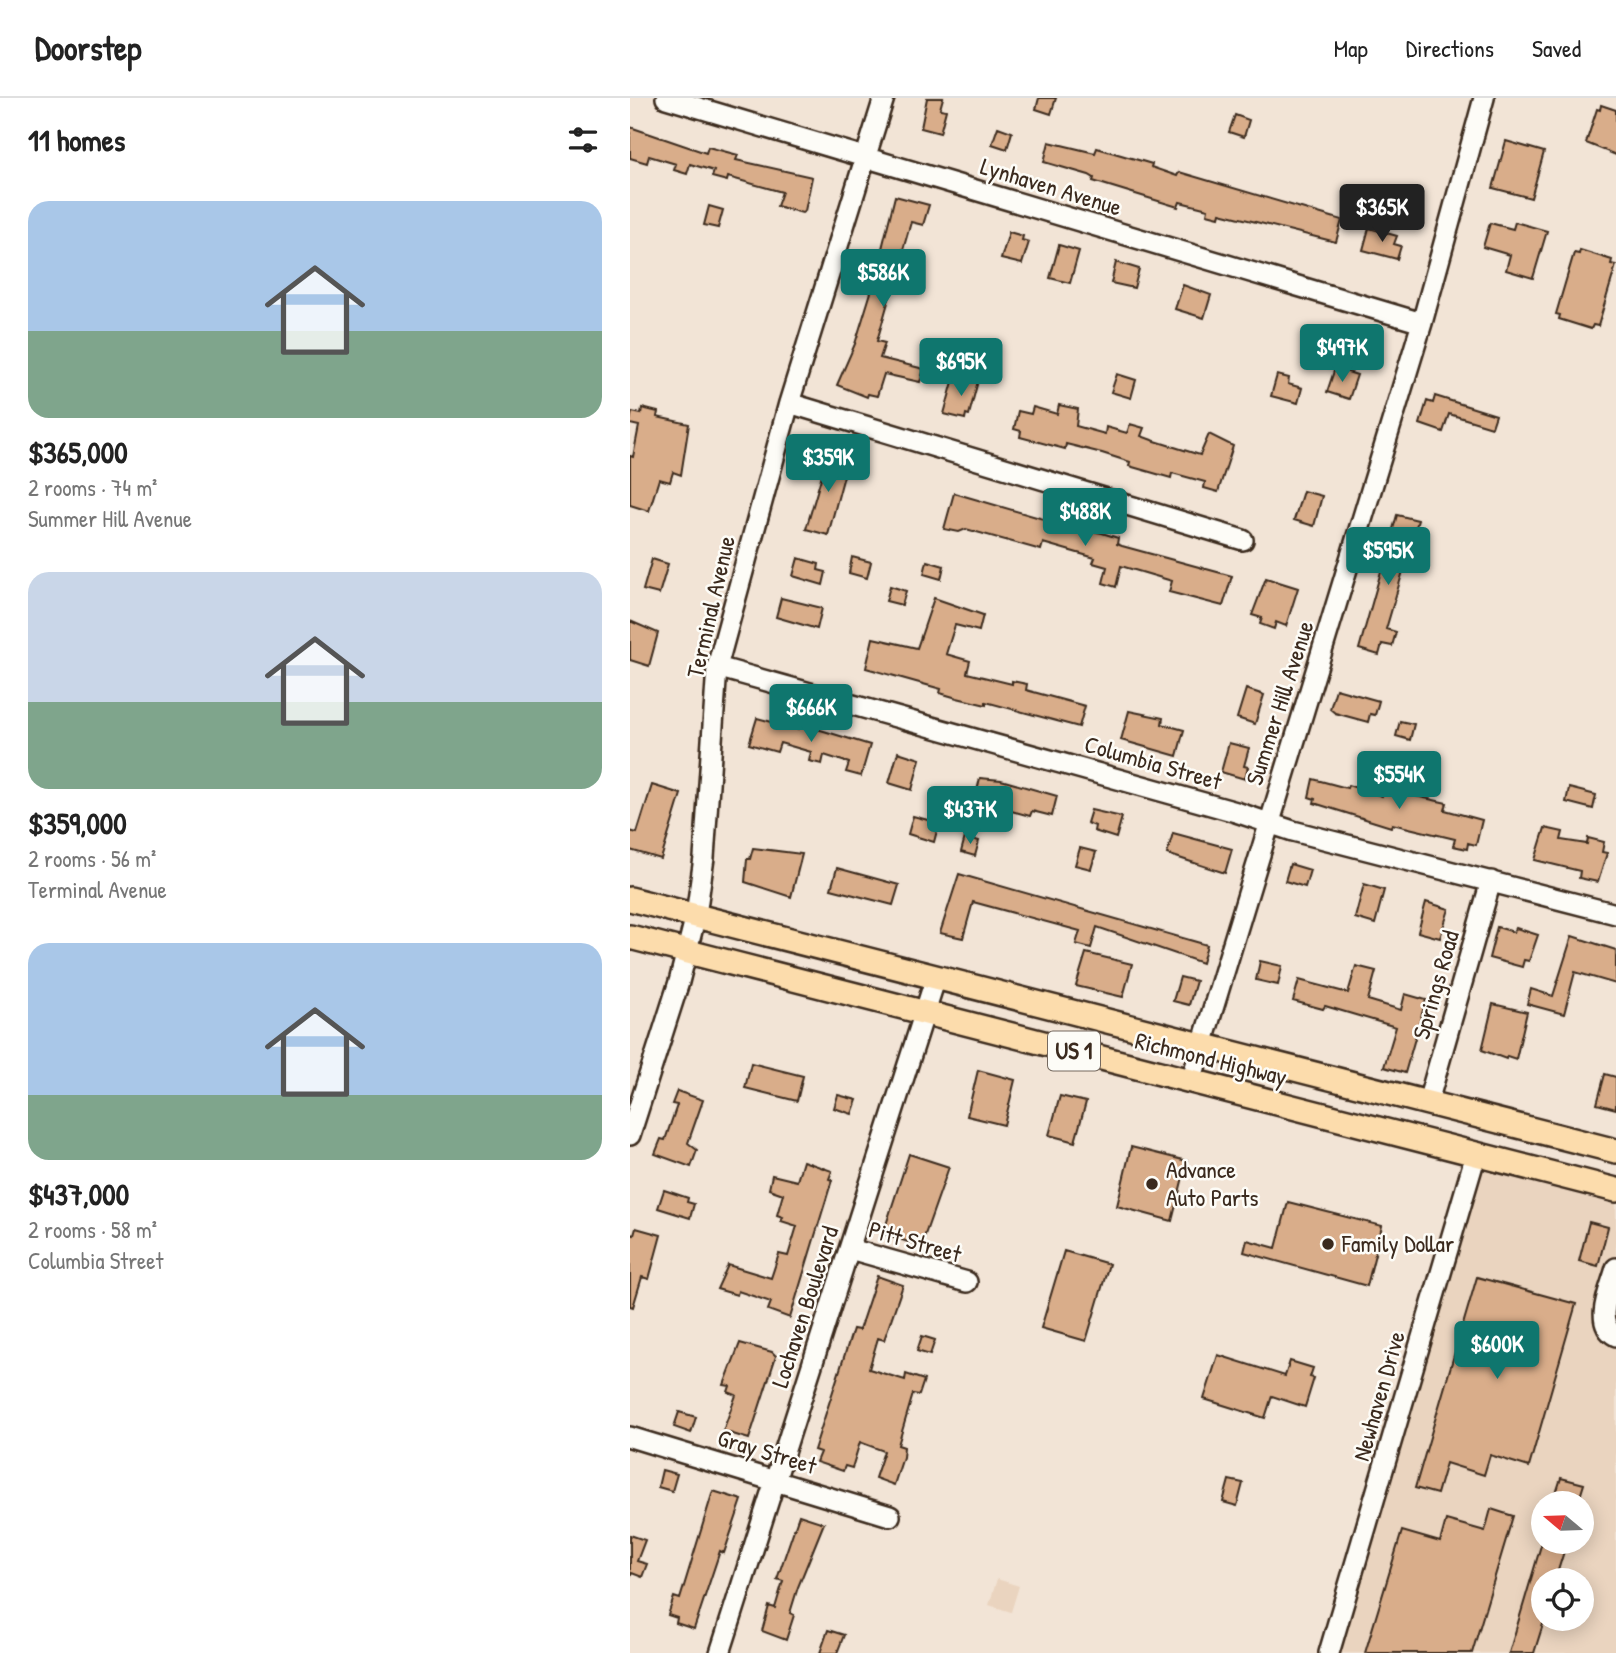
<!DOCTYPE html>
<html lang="en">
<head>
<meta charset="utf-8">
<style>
	body { margin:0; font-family:"Patrick Hand",sans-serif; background:#f2f2f2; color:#222; height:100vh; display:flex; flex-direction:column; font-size:26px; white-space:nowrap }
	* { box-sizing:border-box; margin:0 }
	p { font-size:23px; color:#767676 }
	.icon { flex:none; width:38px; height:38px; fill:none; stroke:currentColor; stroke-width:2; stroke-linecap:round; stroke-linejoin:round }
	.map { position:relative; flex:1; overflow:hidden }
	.panel { display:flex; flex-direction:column; background:#fff; width:630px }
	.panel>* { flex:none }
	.needle { width:46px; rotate:289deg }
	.tools { position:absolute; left:901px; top:1393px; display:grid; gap:14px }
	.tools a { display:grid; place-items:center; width:63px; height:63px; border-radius:50%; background:#fff; box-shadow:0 4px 18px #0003; font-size:35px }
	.price { position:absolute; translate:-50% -60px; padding:0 16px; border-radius:7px; background:#0f766e; color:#fff; font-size:23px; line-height:46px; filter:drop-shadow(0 2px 4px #0008) }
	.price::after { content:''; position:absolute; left:50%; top:42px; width:21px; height:16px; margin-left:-10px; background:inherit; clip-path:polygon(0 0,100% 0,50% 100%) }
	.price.selected { background:#222; color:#fff }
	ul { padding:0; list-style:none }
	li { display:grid; align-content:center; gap:14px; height:371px; padding:0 28px }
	li span { display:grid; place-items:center; height:217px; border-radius:21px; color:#555 }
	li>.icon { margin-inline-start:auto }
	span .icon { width:126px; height:126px; fill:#fffc; stroke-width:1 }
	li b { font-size:30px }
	h2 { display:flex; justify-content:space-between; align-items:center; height:84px; padding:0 28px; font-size:30px }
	header { display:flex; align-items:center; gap:42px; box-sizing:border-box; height:98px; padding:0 35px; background:#fff; border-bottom:2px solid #e0e0e0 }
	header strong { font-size:33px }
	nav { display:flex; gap:38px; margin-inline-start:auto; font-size:24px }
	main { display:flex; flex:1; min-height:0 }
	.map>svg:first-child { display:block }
</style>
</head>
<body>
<header>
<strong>Doorstep</strong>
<nav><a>Map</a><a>Directions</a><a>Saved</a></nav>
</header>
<main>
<section class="panel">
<h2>11 homes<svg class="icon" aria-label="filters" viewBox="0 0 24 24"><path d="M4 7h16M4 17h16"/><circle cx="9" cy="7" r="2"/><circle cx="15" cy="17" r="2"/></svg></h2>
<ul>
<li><span style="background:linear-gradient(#a9c7e8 60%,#7fa58c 0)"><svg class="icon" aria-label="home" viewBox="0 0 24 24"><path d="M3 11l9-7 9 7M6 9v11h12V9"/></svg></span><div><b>$365,000</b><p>2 rooms · 74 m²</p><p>Summer Hill Avenue</p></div></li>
<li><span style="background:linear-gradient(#c9d6e8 60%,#7fa58c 0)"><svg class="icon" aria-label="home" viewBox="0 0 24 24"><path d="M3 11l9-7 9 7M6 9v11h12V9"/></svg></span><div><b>$359,000</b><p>2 rooms · 56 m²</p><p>Terminal Avenue</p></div></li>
<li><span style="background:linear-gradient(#a9c7e8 70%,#7fa58c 0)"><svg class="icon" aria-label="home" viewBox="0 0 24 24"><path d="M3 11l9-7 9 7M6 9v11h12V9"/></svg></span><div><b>$437,000</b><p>2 rooms · 58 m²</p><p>Columbia Street</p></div></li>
</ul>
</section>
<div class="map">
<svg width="986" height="1555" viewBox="0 0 986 1555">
	<rect width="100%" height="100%" fill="#f2e4d6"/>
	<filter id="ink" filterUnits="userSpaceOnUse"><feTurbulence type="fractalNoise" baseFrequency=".0143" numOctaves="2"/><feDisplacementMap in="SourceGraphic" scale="14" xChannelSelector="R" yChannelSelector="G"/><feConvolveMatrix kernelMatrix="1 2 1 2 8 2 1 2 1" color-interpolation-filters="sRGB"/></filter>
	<g filter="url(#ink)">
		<path fill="#ead4bf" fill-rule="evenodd" d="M846 1056 986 1092V1170L974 1215 986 1238V1555H699ZM914 1405H952V1444H914ZM914 1482H952V1521H914Z
			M367 1481 389 1488 381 1514 359 1507Z"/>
		<path fill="#d9ad8a" stroke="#3b2a1e" stroke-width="2" d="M297 0H313L310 11 316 12 310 35 291 30Z
			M409 0H426L421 16 406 11Z
			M971 7 986 12V57L956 45 967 11 970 12Z
			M605 17 619 22 614 39 599 34Z
			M0 29 76 55 78 49 108 57 106 62 182 79 175 113 172 115 147 108 152 94 98 79 97 83 82 79 84 73 60 66 57 76 44 72 46 66 19 58 17 65 0 60Z
			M368 29 382 34 377 51 362 46Z
			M876 43 914 54 901 100 863 90Z
			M419 44 465 55 467 50 522 66 521 69 547 78 549 74 712 122 706 144 590 115 589 119 577 116 578 111 550 104 548 109 463 83 464 80 459 77 414 64Z
			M265 98 299 107 293 127 281 124 247 243 255 245 250 260 294 271 290 284 254 276 247 298 238 296 237 299 207 287 225 246 242 191Z
			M79 108 93 112 88 130 74 127Z
			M885 124 917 133 903 180 876 172 880 157 853 149 860 125 883 131Z
			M739 130 767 138 764 146 771 148 767 161 733 152Z
			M379 134 393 138 392 142 399 144 392 166 371 161Z
			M429 147 449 153 440 185 420 180Z
			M950 152 982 162 981 166 986 167 968 228 963 227 961 231 929 221 930 217 926 216 944 155 949 156Z
			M486 164 509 171 504 190 481 185Z
			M553 187 581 197 574 220 545 211Z
			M705 270 727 277 719 301 697 294Z
			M487 276 506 282 501 300 481 294Z
			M647 277 659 280 658 286 672 290 668 305 641 298Z
			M334 279 348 283 339 317 336 316 335 321 314 316 324 280 333 283Z
			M805 298 866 317 862 329 819 316 813 334 790 326 797 303 803 305Z
			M429 307 448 311 446 328 475 336 476 329 497 335 500 326 514 330 511 338 522 342 570 357 579 336 603 348 588 394 574 390 575 384 542 375 541 380 499 368 500 364 472 355 436 346 435 351 390 339 391 333 384 331 388 313 401 316 403 309 427 316Z
			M12 310 28 314 27 319 59 326 51 377 43 374 40 384 29 381 19 413 0 407V358L3 359 9 328 0 326V323L2 314 11 316Z
			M199 353 219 359 198 437 176 431Z
			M673 393 692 398 684 428 664 422Z
			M324 395 441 429 472 435 488 440 487 446 492 448 602 478 593 508 539 494 542 483 491 468 486 489 473 485 477 469 463 465 465 460 413 445 411 452 336 431 329 434 314 431Z
			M767 417 788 422 756 531 766 534 762 548 752 546 749 557 729 551Z
			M222 459 241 464 237 480 219 475Z
			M168 460 189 466 188 472 196 474 193 487 163 478Z
			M22 461 38 466 29 496 13 492Z
			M297 463 314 468 311 481 294 476Z
			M636 480 668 490 656 528 646 524 644 531 630 526 632 520 622 517Z
			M260 488 276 493 272 507 256 503Z
			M151 500 192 510 187 531 146 519Z
			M304 500 353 517 349 533 325 527 316 556 340 563 337 575 382 586V583L397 586 396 592 455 608 449 629 356 604V607L327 600 310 595 311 591 236 570 243 540 287 550Z
			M0 523 28 535 19 568 0 562Z
			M616 591 634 597 625 626 607 620Z
			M706 591 749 603 745 617 740 616 738 624 705 615 700 611Z
			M499 613 533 620 532 626 554 632 547 658 491 642Z
			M127 620 168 631 169 627 184 630 240 647 231 678 216 674 219 665 194 657 192 666 179 663 181 654 150 645 147 654 119 646Z
			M770 623 784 626 780 642 766 638Z
			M599 645 619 650 614 668 618 669 615 681 591 674Z
			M268 654 290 661 282 692 259 685Z
			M350 680 371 682 427 698 422 718 402 713 400 718 374 711 373 715 344 705Z
			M683 681 717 690 718 687 752 698 754 691 817 705 815 712 852 722 846 747 838 745 837 751 823 748 825 741 762 726 761 729 684 705 685 701 679 699Z
			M22 687 51 696 31 761 0 752V733L7 735Z
			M939 690 966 697 963 711 936 704Z
			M461 712 492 719 486 740 464 733 465 728 457 725Z
			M283 718 309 725 304 744 278 736Z
			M915 730 933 734 931 742 957 746 958 740 974 744 972 754 977 755 968 784 949 780 950 773 905 762Z
			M543 735 602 751 595 775 537 756Z
			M335 739 349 743 345 758 331 754Z
			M123 750 172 756 161 799 115 784 117 761H120Z
			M450 750 466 754 461 771 445 767Z
			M660 766 680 772 675 789 655 783Z
			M207 770 269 787 263 807 201 791Z
			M329 776 577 847 572 865 467 829 461 850 446 846 450 833 343 804 333 840 310 835Z
			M734 786 754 792 745 826 725 820Z
			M796 804 819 811 810 840 788 834Z
			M867 829 884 834 886 830 908 837 899 863 894 862 892 869 859 860Z
			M942 838 986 852V886L945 874 934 916 897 906 901 891 923 898Z
			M456 855 502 866 493 899 446 888Z
			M630 863 652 868 648 887 626 882Z
			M726 868 746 873 738 902 771 912 775 896 796 902 775 975 754 969 766 929 695 908 693 911 663 903 669 882 718 895Z
			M550 879 566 883 559 907 543 903Z
			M863 906 897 914 886 961 877 958 876 961 852 952Z
			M121 965 173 978 167 1003 115 990Z
			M348 972 385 982 374 1027 337 1018Z
			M975 976 986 979V1011L967 1006Z
			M47 993 73 1002 58 1045 67 1052 61 1069 25 1056 31 1041 35 1042 47 1007 42 1006Z
			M208 997 227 1002 222 1016 204 1010Z
			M430 998 456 1004 445 1044 419 1037Z
			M501 1049 557 1063 542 1123 487 1108Z
			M279 1056 319 1069 291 1148 253 1136Z
			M173 1063 202 1073 199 1081 202 1082 160 1220 138 1212 141 1204 108 1193 107 1197 87 1191 98 1167 141 1180 149 1156 158 1158 167 1128 151 1123 153 1119 147 1117 153 1096 139 1091 142 1077 167 1083Z
			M34 1092 58 1100 57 1104 64 1106 60 1120 28 1110Z
			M658 1104 752 1128 737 1188 614 1154 617 1142 646 1150Z
			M959 1124 978 1129 968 1168 949 1163Z
			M6 1130 31 1137 19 1181 12 1179 3 1209 0 1208V1136L4 1137Z
			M434 1153 479 1166 456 1243 411 1230Z
			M247 1178 273 1187 254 1242 248 1240 239 1271 275 1282 276 1276 294 1282 289 1297 283 1296 268 1347 274 1349 273 1359 264 1387 245 1380 254 1353 230 1344 222 1370 215 1368 213 1373 186 1364 190 1354 184 1352 223 1231 229 1232Z
			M847 1179 946 1206 899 1369 860 1357 854 1377 816 1365 807 1396 785 1390Z
			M292 1238 305 1242 300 1257 287 1253Z
			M110 1245 142 1254 146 1258 119 1341 93 1333 106 1297 98 1294 100 1288 94 1287Z
			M588 1257 655 1278 660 1263 683 1270 680 1279 684 1280 675 1309 642 1298 635 1320 574 1301Z
			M49 1314 66 1319 61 1335 44 1329Z
			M32 1372 47 1376 42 1393 28 1389Z
			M931 1380 954 1386 948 1405H923Z
			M599 1382 613 1385 607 1408 593 1404Z
			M83 1393 112 1402 94 1455 90 1453 64 1531 46 1525 47 1520 38 1517 44 1499 50 1501Z
			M861 1411 883 1418 842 1555H735L772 1433 810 1444 816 1422 855 1433Z
			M169 1417 194 1425 168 1489 160 1515 164 1517 156 1542 132 1533 139 1508 145 1510 153 1483 147 1481Z
			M0 1437 15 1442 7 1463 17 1466 12 1479 2 1475 0 1479Z
			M912 1444H937L925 1482H914V1523L904 1555H879Z
			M198 1532 214 1537 207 1555H190Z"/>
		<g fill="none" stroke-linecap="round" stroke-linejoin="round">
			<defs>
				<path id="minor" d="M36 0 792 225
					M159 305 613 442
					M87 569 606 714 663 733 986 816
					M561 983 792 225 854 0
					M798 1004 861 783
					M0 1037 49 884 66 817 74 760 87 569 159 305 254 0
					M220 1151 337 1184
					M986 1170C981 1190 962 1225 986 1238
					M0 1339 260 1418
					M90 1555 306 879
					M699 1555 846 1056"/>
				<path id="major" d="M0 801 986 1053
					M0 839 986 1092"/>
			</defs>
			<use href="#minor" stroke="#3b2a1e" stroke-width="24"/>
			<use href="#major" stroke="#3b2a1e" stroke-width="28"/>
			<use href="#minor" stroke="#fdfcf7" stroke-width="19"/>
			<use href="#major" stroke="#fcdcac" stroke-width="23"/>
		</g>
	</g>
	<g fill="#3b2a1e" stroke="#fdfcf7" stroke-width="2.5">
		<circle cx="522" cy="1086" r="7"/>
		<circle cx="698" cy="1146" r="7"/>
	</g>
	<g text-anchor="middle" stroke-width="5" stroke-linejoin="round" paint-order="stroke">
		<rect fill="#fdfcf7" stroke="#75695f" stroke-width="2" x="418" y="933.5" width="52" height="39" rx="5"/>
		<g font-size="23" font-weight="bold" fill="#3b2a1e">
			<text x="444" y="961">US 1</text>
		</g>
		<g font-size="24" fill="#3b2a1e" stroke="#fdfcf7">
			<text transform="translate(421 89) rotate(17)" y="8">Lynhaven Avenue</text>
			<text transform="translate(81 509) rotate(-77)" y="8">Terminal Avenue</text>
			<text transform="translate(650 605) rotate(-72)" y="8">Summer Hill Avenue</text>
			<text transform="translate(523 665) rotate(16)" y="8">Columbia Street</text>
			<text transform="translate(806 887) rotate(-74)" y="8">Springs Road</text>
			<text transform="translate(581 961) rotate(14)" y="8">Richmond Highway</text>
			<text transform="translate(285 1144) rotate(16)" y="8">Pitt Street</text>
			<text transform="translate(175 1209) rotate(-72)" y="8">Lochaven Boulevard</text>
			<text transform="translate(749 1298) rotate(-74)" y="8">Newhaven Drive</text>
			<text transform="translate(137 1354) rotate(17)" y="8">Gray Street</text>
		</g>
		<g font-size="24" fill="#3b2a1e" stroke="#fdfcf7" text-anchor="start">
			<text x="536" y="1080">Advance<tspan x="536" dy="28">Auto Parts</tspan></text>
			<text x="712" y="1154">Family Dollar</text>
		</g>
	</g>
</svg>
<div class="tools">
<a><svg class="needle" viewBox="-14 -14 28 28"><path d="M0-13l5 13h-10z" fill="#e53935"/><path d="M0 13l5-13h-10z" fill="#767676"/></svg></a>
<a><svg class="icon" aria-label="locate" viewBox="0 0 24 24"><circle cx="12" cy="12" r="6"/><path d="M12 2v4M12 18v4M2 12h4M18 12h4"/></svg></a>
</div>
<b class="price selected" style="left:752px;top:146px">$365K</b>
<b class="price" style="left:253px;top:211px">$586K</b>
<b class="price" style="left:712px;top:286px">$497K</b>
<b class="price" style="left:331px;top:300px">$695K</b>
<b class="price" style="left:198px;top:396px">$359K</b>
<b class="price" style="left:455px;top:450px">$488K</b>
<b class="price" style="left:758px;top:489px">$595K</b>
<b class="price" style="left:181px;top:646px">$666K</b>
<b class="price" style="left:769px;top:713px">$554K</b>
<b class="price" style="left:340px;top:748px">$437K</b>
<b class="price" style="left:867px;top:1283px">$600K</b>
</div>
</main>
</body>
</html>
